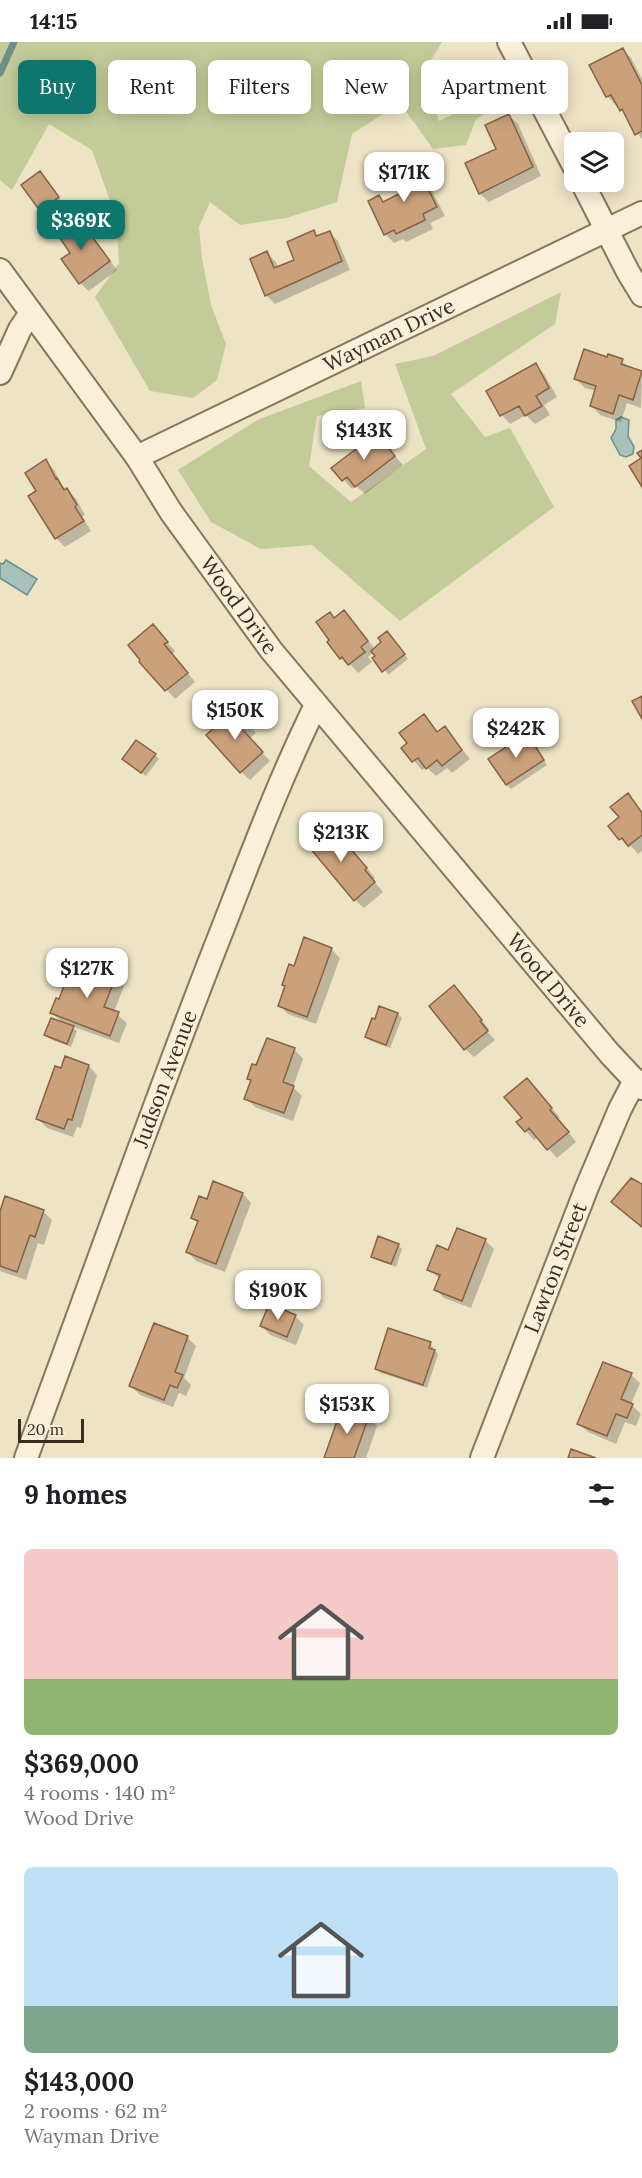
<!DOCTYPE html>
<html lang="en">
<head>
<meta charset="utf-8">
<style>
	body { margin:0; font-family:Lora,serif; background:#f2f2f2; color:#202124; height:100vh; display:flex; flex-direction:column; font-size:22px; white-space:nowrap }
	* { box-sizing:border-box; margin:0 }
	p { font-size:20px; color:#757577 }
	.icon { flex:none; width:33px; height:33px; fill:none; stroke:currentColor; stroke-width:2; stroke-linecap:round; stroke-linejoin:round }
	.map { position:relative; height:1416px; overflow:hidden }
	.sheet { display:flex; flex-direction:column; background:#fff; flex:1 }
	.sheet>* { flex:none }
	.top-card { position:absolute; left:18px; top:18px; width:606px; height:54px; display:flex; gap:12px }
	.buttons { position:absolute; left:564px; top:90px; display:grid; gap:12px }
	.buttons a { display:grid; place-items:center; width:60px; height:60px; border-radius:9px; background:#fff; box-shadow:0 3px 15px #0003; font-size:30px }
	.scale { position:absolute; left:18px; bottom:15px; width:66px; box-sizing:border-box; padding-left:6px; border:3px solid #392d1f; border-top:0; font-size:16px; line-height:21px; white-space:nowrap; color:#392d1f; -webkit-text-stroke:4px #f5edd5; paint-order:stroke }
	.price { position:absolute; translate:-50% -51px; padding:0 14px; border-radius:12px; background:#fff; color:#222; font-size:20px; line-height:39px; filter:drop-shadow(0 2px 3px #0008) }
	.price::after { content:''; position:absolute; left:50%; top:36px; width:18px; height:14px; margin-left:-9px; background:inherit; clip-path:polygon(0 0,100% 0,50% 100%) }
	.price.active { background:#0f766e; color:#fff }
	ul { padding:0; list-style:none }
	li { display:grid; align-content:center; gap:12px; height:318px; padding:0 24px }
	li span { display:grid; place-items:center; height:186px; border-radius:9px; color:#555 }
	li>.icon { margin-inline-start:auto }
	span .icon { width:108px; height:108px; fill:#fffc; stroke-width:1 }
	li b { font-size:26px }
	h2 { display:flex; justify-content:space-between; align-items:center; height:72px; padding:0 24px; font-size:26px }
	.tag { padding:0 21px; border-radius:9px; background:#fff; box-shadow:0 3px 15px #0003; font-size:21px; line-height:54px }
	.tag.active { background:#0f766e; color:#fff }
	.status { display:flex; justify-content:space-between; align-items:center; height:42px; padding:0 30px; background:#fff; direction:ltr }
	.status svg { height:16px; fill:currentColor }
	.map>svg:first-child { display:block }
</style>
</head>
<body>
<div class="status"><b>14:15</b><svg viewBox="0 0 49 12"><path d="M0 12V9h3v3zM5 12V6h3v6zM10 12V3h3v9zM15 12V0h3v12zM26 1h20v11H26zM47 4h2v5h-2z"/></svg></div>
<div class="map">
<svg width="642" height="1416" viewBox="0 0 642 1416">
	<rect width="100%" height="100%" fill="#ede3c5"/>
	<path fill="#c3cc99" d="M0 0H442L423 31 439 79 484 57 500 62 476 77 466 103 433 107 400 61 352 92 337 160 286 176 240 183 210 160 199 185 202 216 211 263 226 302 217 338 193 356 150 349 95 255 119 221 116 176 92 108 49 82 12 148 0 138Z
		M561 250 555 282 451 352 485 395 510 386 554 465 400 579 312 503 261 507 211 480 178 428 257 378 361 339 365 366 317 374 309 424 351 460 426 407 395 322 433 314Z"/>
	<path fill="#a7c1bb" stroke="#6e8f89" stroke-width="1.5" d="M621 375 629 378 628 394 634 405 633 412 626 415 620 413 611 396 616 387V378Z
		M6 518 37 537 27 553 0 536V521L3 522Z"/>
	<path fill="#0003" d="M623 7 631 16 642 37V97L618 62 616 63 607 54Z
		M509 74 518 82 541 134 489 160 480 152 467 122 498 108Z
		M414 120 422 129 445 174 430 181 433 187 406 200 403 197 394 201 385 192 379 155 385 161 409 149Z
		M44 135 62 160 45 172 41 168Z
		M77 176 86 185 117 228 89 249 80 241 73 211Z
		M313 190 318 195 330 191 338 199 350 228 275 262 266 253 267 211 276 220 278 226 296 219Z
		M608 317 622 319 631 327 642 331 641 366 627 361 621 380 600 373 592 364 596 349 585 346 576 337Z
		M536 323 544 332 557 355 544 363 550 373 535 382 526 373 510 382 502 373 488 350Z
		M377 393 403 423 365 452 356 444 352 447 334 426Z
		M46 419 54 428 62 443 76 457 85 473 82 474 91 489 65 505 56 496 30 455 38 450Z
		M344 570 375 607 391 595 408 617 388 633 374 610 368 615 372 620 358 631 351 623 349 624 341 616 335 577Z
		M153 584 175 609 172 612 195 640 175 657 159 639Z
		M235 669 256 691 249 697 270 719 250 738 241 730Z
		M423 674 439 691 445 686 470 717 452 731 447 726 436 734 426 725 422 728 403 706 409 702Z
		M531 697 547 723 511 747 507 743Z
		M155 713 159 717 146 734 128 721Z
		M628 753 642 769V809L638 812 631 804 629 806 610 784 621 776Z
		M340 804 359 817 375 836 373 838 383 850 364 866 355 858Z
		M331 907 340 916 316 982 288 972 280 964 294 926Z
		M75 920 116 936 124 944 114 970 127 981 119 1001 71 984 77 989 71 1005 50 997 46 993 63 981 52 971 60 959Z
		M462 954 489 987 487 989 495 998 474 1015 465 1007Z
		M380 966 398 972 402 976 390 1006 371 999 366 995Z
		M267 998 295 1008 303 1017 293 1045 302 1054 293 1079 255 1065 246 1056 252 1040 249 1037 257 1025Z
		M89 1024 97 1033 81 1086 77 1085 73 1095 47 1086 38 1077 62 1028Z
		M536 1046 560 1076 558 1077 576 1100 557 1116 538 1095 534 1098 518 1080 524 1076Z
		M243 1152 251 1161 225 1230 196 1219 188 1210 198 1182 193 1176 208 1159Z
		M43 1169 52 1178 44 1203 38 1201 26 1238 0 1229V1174Z
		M485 1198 494 1207 471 1266 444 1256 435 1247 440 1237 429 1227 449 1210Z
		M398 1203 402 1207 396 1225 377 1218 373 1214Z
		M295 1274 304 1283 296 1303 270 1293 262 1284Z
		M187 1295 196 1304 184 1336 191 1343 186 1354 179 1351 173 1365 140 1353 131 1344Z
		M430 1301 438 1313 427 1346 381 1331 376 1327Z
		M631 1333 640 1341 631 1362 641 1372 636 1384 625 1380 616 1402 588 1390 579 1382Z
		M368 1375 377 1384 366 1416H326Z"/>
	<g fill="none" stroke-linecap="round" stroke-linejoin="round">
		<path stroke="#6e8f89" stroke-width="7" d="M0 31 14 0"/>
	</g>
	<path fill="#cba17c" stroke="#876142" stroke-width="1.5" d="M623 6 642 43V89L635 93 622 67 620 69 611 53 606 55 589 23Z
		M509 72 533 125 479 152 465 121 496 107 485 83Z
		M414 118 437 165 423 172 425 178 396 192 394 188 384 193 368 159 379 153 383 160 407 148 397 127Z
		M40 129 59 155 40 169 21 143Z
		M77 174 110 219 79 242 61 217 70 211 56 190Z
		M314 188 316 194 330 189 342 219 265 254 250 217 267 209 274 226 294 218 287 200Z
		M584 307 607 315 608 312 623 317 621 322 642 329 633 358 619 353 613 372 590 364 596 344 574 337Z
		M536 321 549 346 536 354 542 364 525 374 519 364 500 374 486 349Z
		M377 391 395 414 355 445 347 435 342 439 331 426Z
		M642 408V445L629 424 641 416 637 411Z
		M46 417 56 437 57 436 64 448 67 446 77 463 75 465 84 479 55 497 28 454 36 449 25 431Z
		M344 568 368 599 361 605 365 610 348 623 342 615 340 617 327 600 329 598 316 580 330 570 334 576Z
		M153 582 168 600 164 602 188 631 165 649 139 620 140 618 128 603Z
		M387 589 405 612 382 630 372 616 375 614 371 609 381 600 378 596Z
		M642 654V677L632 659Z
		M235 667 248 681 242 687 263 710 240 731 206 693Z
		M424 672 437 690 445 684 462 708 442 724 437 718 426 727 418 716 412 720 401 706 407 701 399 691Z
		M527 691 544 718 506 743 488 717Z
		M136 698 156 712 141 731 122 717Z
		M628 751 642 771V793L628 804 622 796 619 798 608 784 619 775 610 765Z
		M324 784 339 802 342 800 348 807 350 806 367 826 365 828 375 840 354 859 305 800Z
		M304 895 332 906 307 975 278 964 285 944 282 943 289 922 294 924Z
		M74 918 116 934 104 965 119 970 110 994 50 971 56 956 59 957Z
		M454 943 482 978 480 979 488 989 464 1008 429 964Z
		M379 964 398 971 386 1003 365 995 372 976 375 977Z
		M51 976 74 984 67 1002 44 993Z
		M267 996 295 1006 283 1040 294 1044 284 1071 244 1057 251 1038 247 1037 252 1022 256 1023Z
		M65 1014 89 1023 72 1078 68 1077 64 1087 36 1077 55 1024 61 1026Z
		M527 1036 552 1066 550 1068 569 1090 547 1108 529 1086 525 1090 516 1080 522 1076 504 1055Z
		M631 1136 642 1142V1185L611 1160Z
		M213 1139 243 1151 216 1222 186 1210 198 1179 191 1176 199 1154 207 1157Z
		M5 1154 44 1168 35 1195 30 1193 17 1230 0 1224V1169Z
		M457 1186 486 1197 462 1259 434 1248 440 1233 427 1228 437 1203 448 1208Z
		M378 1194 399 1202 391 1222 371 1215Z
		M269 1262 296 1273 287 1295 260 1284Z
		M154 1281 188 1294 175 1330 183 1333 177 1346 170 1343 164 1358 129 1344Z
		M388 1286 431 1300 429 1306 435 1308 423 1343 375 1327Z
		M603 1320 632 1331 621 1357 633 1362 627 1376 616 1372 607 1394 577 1382Z
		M342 1365 369 1374 354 1416H324Z
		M571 1407 596 1416H568Z"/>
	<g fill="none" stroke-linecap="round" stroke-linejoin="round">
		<defs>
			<g id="minor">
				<path d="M509 0 574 124"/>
				<path d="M582 140 628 230 642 253"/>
				<path id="s1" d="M0 228 137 415 171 470 271 608 610 1012 642 1046"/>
				<path d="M0 331 20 287 31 271"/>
				<path id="s2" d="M137 415 642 171"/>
				<path id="s3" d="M26 1416C89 1246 149 1075 215 906 247 825 277 742 316 663"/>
				<path id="s4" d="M482 1416 587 1145 620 1067 635 1038"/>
			</g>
		</defs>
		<use href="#minor" stroke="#88765b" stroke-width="26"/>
		<use href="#minor" stroke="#f8f0d9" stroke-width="22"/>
	</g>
	<g text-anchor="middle" stroke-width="5" stroke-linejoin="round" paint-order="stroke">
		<g font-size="21" fill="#392d1f" stroke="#f5edd5">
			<text dy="7" stroke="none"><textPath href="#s2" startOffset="280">Wayman Drive</textPath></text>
			<text dy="7" stroke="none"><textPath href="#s1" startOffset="412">Wood Drive</textPath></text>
			<text dy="7" stroke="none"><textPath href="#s1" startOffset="898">Wood Drive</textPath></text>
			<text dy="7" stroke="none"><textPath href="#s3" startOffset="404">Judson Avenue</textPath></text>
			<text dy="7" stroke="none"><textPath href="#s4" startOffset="204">Lawton Street</textPath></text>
		</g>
	</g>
</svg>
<div class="buttons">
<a><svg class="icon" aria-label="layers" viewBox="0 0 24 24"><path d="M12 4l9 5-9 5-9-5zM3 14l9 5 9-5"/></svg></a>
</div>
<div class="scale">20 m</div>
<b class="price" style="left:404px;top:161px">$171K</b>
<b class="price active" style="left:81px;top:209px">$369K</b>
<b class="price" style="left:364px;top:419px">$143K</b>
<b class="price" style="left:235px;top:699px">$150K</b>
<b class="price" style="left:516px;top:717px">$242K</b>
<b class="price" style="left:341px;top:821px">$213K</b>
<b class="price" style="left:87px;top:957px">$127K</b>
<b class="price" style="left:278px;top:1279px">$190K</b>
<b class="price" style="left:347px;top:1393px">$153K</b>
<div class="top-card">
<a class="tag active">Buy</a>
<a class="tag">Rent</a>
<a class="tag">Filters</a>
<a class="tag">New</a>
<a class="tag">Apartment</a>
</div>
</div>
<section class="sheet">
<h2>9 homes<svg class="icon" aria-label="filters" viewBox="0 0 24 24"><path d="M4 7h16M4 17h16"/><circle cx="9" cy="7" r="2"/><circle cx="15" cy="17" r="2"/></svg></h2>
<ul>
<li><span style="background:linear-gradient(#f6c9c9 70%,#8fb573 0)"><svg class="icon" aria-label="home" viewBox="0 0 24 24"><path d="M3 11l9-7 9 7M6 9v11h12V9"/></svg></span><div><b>$369,000</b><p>4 rooms · 140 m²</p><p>Wood Drive</p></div></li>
<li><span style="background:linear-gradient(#bfe0f5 75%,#7fa58c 0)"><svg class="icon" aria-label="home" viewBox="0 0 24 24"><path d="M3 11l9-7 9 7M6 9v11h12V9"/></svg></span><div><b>$143,000</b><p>2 rooms · 62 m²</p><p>Wayman Drive</p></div></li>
</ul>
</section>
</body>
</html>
